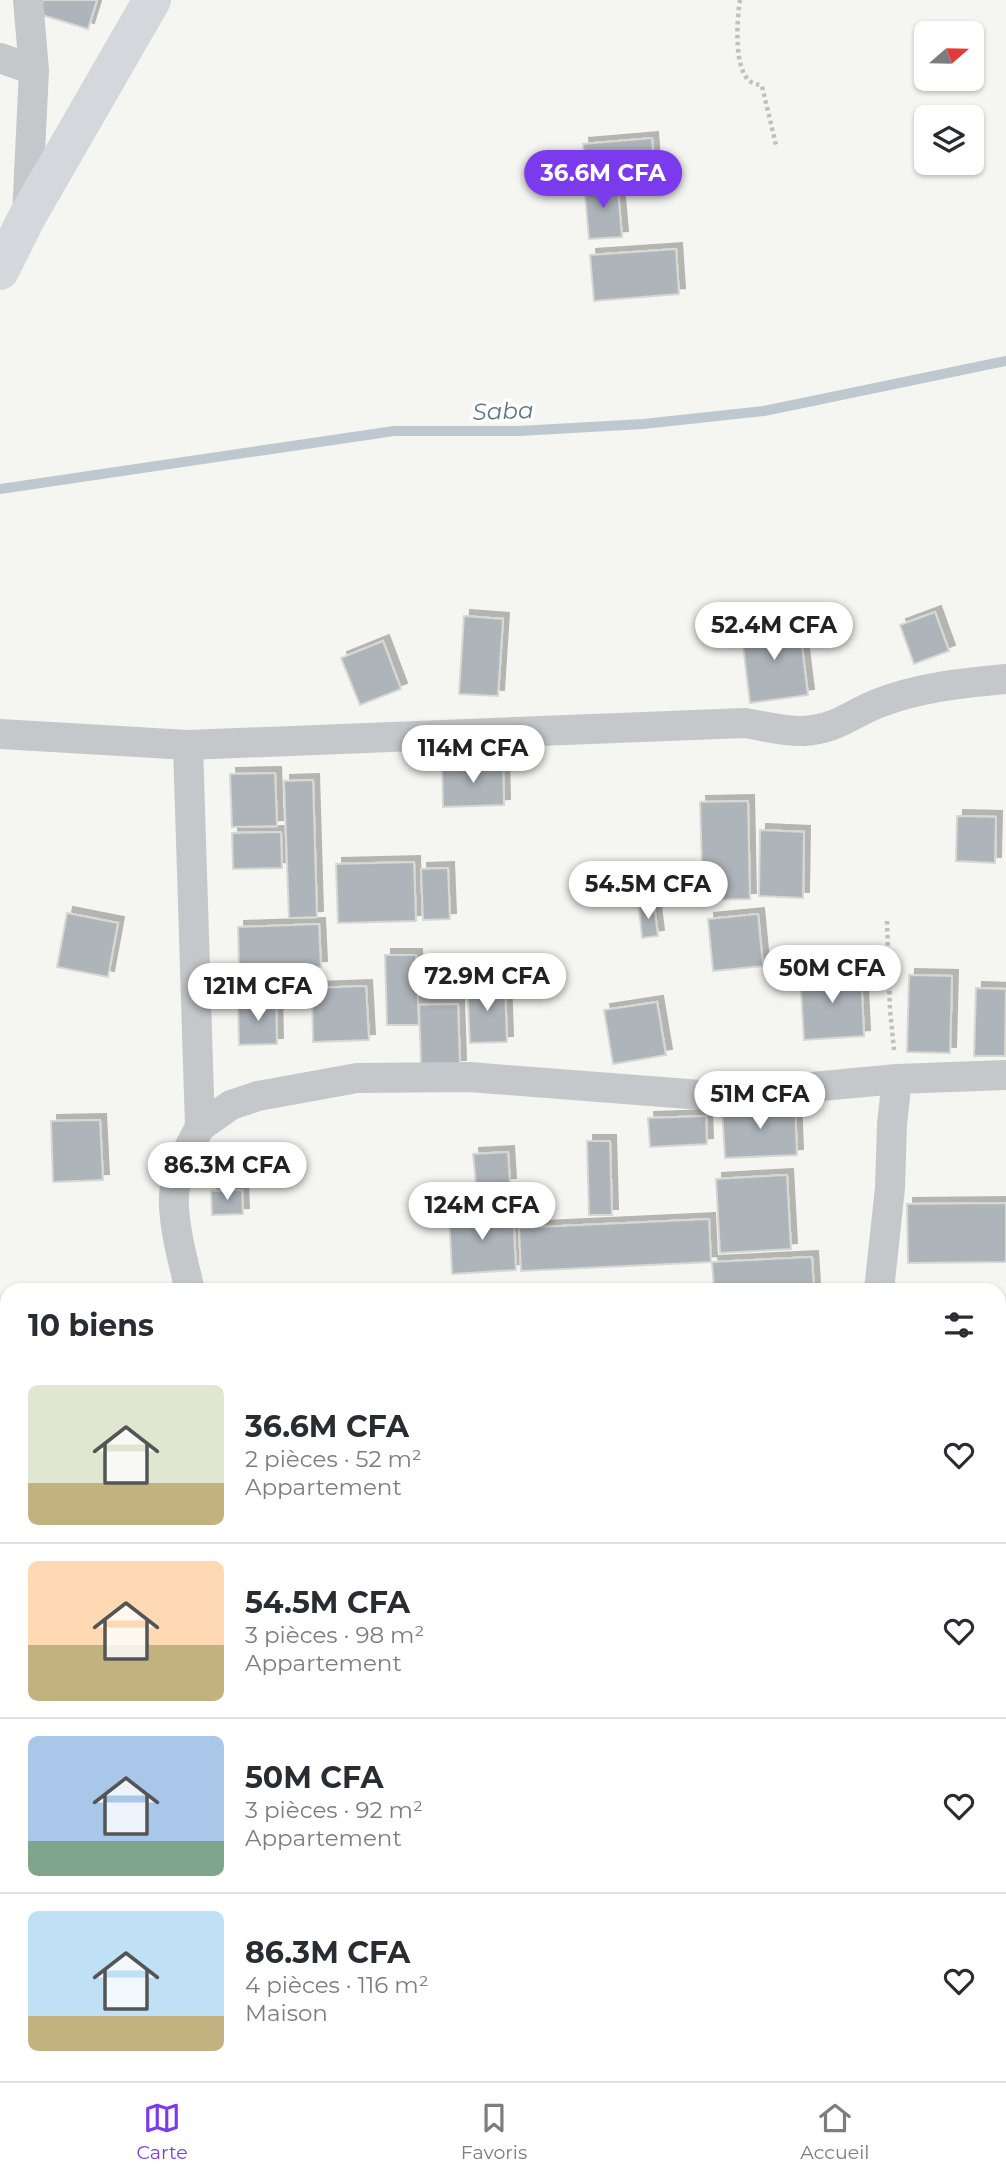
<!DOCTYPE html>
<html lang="fr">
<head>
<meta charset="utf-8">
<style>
	body { margin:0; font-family:Montserrat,sans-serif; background:#f7f7f7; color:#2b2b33; height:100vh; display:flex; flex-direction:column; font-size:26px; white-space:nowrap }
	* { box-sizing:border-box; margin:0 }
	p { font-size:23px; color:#7c7c81 }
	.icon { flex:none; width:38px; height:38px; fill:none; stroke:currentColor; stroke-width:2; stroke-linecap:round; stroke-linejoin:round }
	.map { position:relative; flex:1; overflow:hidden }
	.sheet { position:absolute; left:0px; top:1283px; width:1006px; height:800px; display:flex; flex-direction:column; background:#fff; border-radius:21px 21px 0 0; box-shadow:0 2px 5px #0004 }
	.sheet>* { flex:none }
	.needle { width:46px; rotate:70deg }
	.tools { position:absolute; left:914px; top:21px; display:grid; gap:14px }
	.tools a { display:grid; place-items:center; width:70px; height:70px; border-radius:10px; background:#fff; box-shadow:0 2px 5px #0004; font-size:35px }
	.price { position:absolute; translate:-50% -60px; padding:0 16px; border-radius:24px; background:#fff; color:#222; font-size:23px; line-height:46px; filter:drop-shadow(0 2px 4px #0008) }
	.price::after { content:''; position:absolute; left:50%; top:42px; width:21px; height:16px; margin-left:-10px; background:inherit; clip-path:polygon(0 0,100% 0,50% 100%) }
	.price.on { background:#7c3aed; color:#fff }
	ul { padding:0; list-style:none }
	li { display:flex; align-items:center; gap:21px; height:175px; padding:0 28px }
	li+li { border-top:2px solid #e1e1e2 }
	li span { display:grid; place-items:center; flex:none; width:196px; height:140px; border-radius:10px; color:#555 }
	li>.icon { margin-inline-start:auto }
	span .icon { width:84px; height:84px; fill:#fffc; stroke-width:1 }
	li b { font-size:30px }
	h2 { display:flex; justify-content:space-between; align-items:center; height:84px; padding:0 28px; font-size:30px }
	.dock { display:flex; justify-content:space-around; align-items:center; height:98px; border-top:2px solid #e1e1e2; background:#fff; font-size:19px; color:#7c7c81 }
	.dock a { display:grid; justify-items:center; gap:4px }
	.dock .on { color:#7c3aed }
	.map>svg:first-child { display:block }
</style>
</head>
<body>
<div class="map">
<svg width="1006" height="2081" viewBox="0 0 1006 2081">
	<defs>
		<filter id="shadow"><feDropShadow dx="6" dy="-6" stdDeviation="0" flood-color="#0004"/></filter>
	</defs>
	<rect width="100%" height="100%" fill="#f5f6f1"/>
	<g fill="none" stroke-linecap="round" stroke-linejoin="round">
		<path stroke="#bdc9ce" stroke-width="10" d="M0 489 394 431H519L643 424 764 411 1006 361"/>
	</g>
	<path fill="#adb4ba" stroke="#d7d7d4" stroke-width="2" filter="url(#shadow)" d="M43 0H97L88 29 39 14Z
		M652 138 655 177 586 183 583 144Z
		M617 180 622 237 589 239 584 183Z
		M676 249 679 294 594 301 590 255Z
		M935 612 949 651 914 664 900 625Z
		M464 616 503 619 498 696 459 694Z
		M799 622 808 695 750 703 741 629Z
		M383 641 401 689 360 705 341 658Z
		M503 763 504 805 443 807 442 764Z
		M275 773 277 826 232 827 230 774Z
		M313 780 317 917 289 918 284 781Z
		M748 801 750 899 703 900 700 802Z
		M957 816 996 817 995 863 956 861Z
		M760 830 804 832 803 898 759 896Z
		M281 832 282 868 233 869 232 833Z
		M414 862 416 921 338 923 336 864Z
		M448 868 450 919 423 920 421 869Z
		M654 904 658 936 642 938 639 906Z
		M67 913 118 923 108 977 57 967Z
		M758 914 763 966 713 971 708 919Z
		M319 924 321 967 239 969 238 927Z
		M385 955H416L419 1025H387Z
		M861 971 864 1036 804 1040 800 975Z
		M909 975 952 976 950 1053 907 1052Z
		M467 983H505L507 1042 470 1043Z
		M366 986 369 1040 313 1042 312 988Z
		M976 988 1006 989 1005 1056H974Z
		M276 1001 277 1044 239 1045 238 1003Z
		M657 1002 666 1055 613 1064 604 1010Z
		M458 1004 460 1066 421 1067 419 1005Z
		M795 1105 797 1155 725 1158 722 1108Z
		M706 1116 707 1144 650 1147 648 1118Z
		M100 1120 103 1180 53 1182 51 1121Z
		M587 1141H610L612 1215H589Z
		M508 1152 510 1184 476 1185 473 1154Z
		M787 1175 791 1249 720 1253 716 1179Z
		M242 1190 243 1214 212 1215 211 1191Z
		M1006 1203V1262L908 1263 907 1204Z
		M513 1210 516 1270 452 1274 449 1213Z
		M709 1219 711 1262 521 1271 519 1228Z
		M812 1257 814 1290H714L712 1262Z
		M999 1337H1006V1368H999Z
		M999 1488H1006V1559H999Z
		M999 1570H1006V1608L999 1609Z
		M999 1924H1006V1965H999Z
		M999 2013H1006V2081H932L931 2076H999Z
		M245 2076H324L325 2081H245Z
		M530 2076H576V2081H530Z
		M517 2078V2081H428V2079Z"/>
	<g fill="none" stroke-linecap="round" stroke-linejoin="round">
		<path stroke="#bec0c2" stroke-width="4.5" stroke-dasharray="3.5 3.5" stroke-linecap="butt" d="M740 0C737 19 733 70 751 82 754 84 758 84 762 86L776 145
			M887 921 890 1010 894 1050"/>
		<path stroke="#c5c8cb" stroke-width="30" d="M0 58 34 70
			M27 216 34 70 28 0
			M0 734 188 745 745 723C764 726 785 732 804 731 838 729 850 714 879 703 920 687 963 683 1006 679
			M188 745 200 1127C190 1146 178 1166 175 1187 170 1214 183 1262 190 1290
			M200 1127 231 1105 258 1096 357 1078 469 1077 714 1096 897 1079 1006 1075
			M879 1290 890 1188 892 1124 897 1079
			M999 1427 1006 1428
			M0 1485 7 1477
			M999 1771H1006
			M0 1799H7"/>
		<path stroke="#d4d8dc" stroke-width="38" d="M0 271 27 217 152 0"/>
	</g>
	<g text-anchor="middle" stroke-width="7" stroke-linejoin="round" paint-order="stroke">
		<g font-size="23" font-style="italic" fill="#5e7782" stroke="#fff">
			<text transform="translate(503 411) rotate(-2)" y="8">Saba</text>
		</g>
	</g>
</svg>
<div class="tools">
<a><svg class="needle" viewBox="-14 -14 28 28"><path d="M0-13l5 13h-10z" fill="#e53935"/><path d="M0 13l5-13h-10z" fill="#7c7c81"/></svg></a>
<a><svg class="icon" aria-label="layers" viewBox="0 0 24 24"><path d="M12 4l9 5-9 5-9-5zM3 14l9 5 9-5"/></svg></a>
</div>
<b class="price on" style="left:603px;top:210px">36.6M CFA</b>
<b class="price" style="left:774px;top:662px">52.4M CFA</b>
<b class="price" style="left:473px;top:785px">114M CFA</b>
<b class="price" style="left:648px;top:921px">54.5M CFA</b>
<b class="price" style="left:832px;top:1005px">50M CFA</b>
<b class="price" style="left:487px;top:1013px">72.9M CFA</b>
<b class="price" style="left:258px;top:1023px">121M CFA</b>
<b class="price" style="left:760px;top:1131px">51M CFA</b>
<b class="price" style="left:227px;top:1202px">86.3M CFA</b>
<b class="price" style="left:482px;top:1242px">124M CFA</b>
<section class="sheet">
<h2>10 biens<svg class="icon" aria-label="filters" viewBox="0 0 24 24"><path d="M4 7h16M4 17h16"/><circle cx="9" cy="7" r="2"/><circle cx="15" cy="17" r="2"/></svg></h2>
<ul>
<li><span style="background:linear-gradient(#dfe7d0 70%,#c2b280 0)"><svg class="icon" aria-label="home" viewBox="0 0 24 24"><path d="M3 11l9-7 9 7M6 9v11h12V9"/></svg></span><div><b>36.6M CFA</b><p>2 pièces · 52 m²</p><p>Appartement</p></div><svg class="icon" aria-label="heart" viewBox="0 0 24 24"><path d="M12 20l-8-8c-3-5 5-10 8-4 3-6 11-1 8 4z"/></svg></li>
<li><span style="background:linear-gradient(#ffd9b3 60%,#c2b280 0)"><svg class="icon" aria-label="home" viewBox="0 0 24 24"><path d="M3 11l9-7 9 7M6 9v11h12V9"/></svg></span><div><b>54.5M CFA</b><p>3 pièces · 98 m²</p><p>Appartement</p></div><svg class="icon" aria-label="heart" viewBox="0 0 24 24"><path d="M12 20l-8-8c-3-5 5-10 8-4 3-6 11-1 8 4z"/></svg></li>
<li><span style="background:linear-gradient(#a9c7e8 75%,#7fa58c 0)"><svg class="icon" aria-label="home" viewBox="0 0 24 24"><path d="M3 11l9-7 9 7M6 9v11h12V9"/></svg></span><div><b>50M CFA</b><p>3 pièces · 92 m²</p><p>Appartement</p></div><svg class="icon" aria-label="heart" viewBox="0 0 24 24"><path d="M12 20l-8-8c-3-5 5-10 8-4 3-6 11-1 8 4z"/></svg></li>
<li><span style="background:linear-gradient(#bfe0f5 75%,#c2b280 0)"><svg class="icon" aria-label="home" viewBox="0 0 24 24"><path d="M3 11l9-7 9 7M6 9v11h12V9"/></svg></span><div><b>86.3M CFA</b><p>4 pièces · 116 m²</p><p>Maison</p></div><svg class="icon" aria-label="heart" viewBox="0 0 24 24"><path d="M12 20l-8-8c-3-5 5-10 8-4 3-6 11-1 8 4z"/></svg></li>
</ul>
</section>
</div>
<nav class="dock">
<a class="on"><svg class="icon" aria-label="map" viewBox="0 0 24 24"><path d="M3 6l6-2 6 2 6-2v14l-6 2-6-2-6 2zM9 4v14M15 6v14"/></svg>Carte</a>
<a><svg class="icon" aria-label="saved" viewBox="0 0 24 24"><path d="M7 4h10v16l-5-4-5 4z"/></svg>Favoris</a>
<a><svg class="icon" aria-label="home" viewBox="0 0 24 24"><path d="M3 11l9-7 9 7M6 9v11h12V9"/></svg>Accueil</a>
</nav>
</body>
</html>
